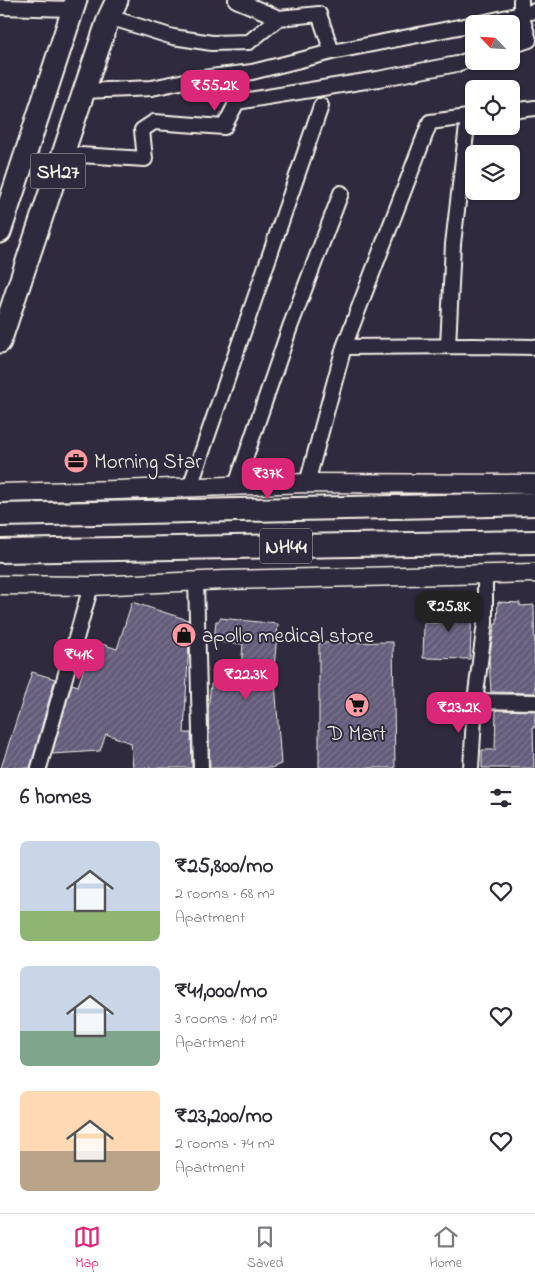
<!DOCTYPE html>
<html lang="en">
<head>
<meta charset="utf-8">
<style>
	body { margin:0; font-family:"Indie Flower",sans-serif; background:#f7f7f7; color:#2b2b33; height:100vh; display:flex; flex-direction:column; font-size:19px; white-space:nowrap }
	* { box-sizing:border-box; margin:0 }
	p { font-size:16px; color:#7c7c81 }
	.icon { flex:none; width:28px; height:28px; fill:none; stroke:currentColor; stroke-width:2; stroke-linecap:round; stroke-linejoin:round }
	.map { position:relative; height:768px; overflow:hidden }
	.side { display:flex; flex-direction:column; background:#fff; flex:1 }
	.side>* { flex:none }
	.needle { width:32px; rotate:295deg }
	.fabs { position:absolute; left:465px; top:15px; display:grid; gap:10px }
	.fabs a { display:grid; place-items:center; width:55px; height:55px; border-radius:8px; background:#fff; box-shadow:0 1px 4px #0004; font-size:25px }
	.price { position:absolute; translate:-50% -42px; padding:0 11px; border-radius:10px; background:#db2777; color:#fff; font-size:16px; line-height:32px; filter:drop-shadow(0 1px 2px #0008) }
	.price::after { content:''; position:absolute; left:50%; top:30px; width:15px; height:11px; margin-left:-8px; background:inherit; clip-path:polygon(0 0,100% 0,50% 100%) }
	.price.active { background:#222; color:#fff }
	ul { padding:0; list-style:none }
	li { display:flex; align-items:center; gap:15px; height:125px; padding:0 20px }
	li span { display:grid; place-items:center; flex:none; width:140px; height:100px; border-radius:8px; color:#555 }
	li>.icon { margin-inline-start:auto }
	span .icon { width:60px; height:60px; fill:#fffc; stroke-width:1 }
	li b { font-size:21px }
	h2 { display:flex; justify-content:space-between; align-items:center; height:60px; padding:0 20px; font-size:21px }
	.menu { display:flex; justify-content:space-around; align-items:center; height:70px; border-top:1px solid #e1e1e2; background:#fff; font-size:14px; color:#7c7c81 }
	.menu a { display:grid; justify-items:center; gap:2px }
	.menu .active { color:#db2777 }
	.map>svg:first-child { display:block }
</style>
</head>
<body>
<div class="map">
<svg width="535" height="768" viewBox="0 0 535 768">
	<defs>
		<pattern id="building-hatch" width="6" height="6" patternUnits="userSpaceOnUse" patternTransform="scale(1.25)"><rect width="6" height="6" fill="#645d7b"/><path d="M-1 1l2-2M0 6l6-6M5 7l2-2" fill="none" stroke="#7b758e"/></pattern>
	</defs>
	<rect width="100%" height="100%" fill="#2f2a3d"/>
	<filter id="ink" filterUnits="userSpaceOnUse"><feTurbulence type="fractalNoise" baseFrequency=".02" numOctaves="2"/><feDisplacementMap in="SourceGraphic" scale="10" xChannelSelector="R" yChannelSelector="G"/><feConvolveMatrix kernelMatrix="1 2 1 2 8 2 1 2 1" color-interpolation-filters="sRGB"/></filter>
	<g filter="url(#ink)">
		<path fill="url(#building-hatch)" stroke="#f4f1e8" d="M132 602 188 620 189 641 184 733H191L192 768H133L131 743 106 734 100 751 52 754 72 684 78 686 93 641 117 649Z
			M498 602 520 603V606L534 605 535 693 491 692 489 659 495 624H497Z
			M440 603 472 604 470 659 423 658 424 623H439Z
			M220 618 278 624 274 668 281 764 271 768H210L208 710 211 684 240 682 243 644 214 642 216 621H219Z
			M393 642 395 768H319V643Z
			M32 672 55 679 30 768H1Z
			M496 710 535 711V727H533L534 768H482V750H495Z"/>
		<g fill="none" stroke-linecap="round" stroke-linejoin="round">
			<defs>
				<path id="minor" d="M521 0V14L535 11
					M0 7 72 9
					M109 17 173 37 212 43 249 42 279 18
					M477 24 521 14 529 40 511 46
					M332 52 474 24
					M84 91 152 88 194 79 252 72 332 52 319 14 279 18 236 0
					M511 111 535 108
					M63 154 145 159 142 130 154 122 224 127 237 102 378 79 457 64 474 58
					M344 347 430 122 468 117 453 244 448 346
					M307 483 344 347 474 346 535 347
					M236 485 290 327 341 193
					M190 487 321 106
					M485 574V623L475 701 535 702
					M196 581 201 768
					M39 768 91 586
					M471 768 475 701"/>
				<path id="tertiary" d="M0 493 118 490 307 483 535 484
					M0 585 91 586 225 580 535 573"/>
				<path id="primary" d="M0 232 76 0
					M0 342 84 91 109 17 117 0"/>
				<path id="trunk" d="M0 515 535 504
					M0 551 535 542"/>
			</defs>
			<use href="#minor" stroke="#f4f1e8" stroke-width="18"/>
			<use href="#tertiary" stroke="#f4f1e8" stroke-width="21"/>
			<use href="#primary" stroke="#f4f1e8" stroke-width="25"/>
			<use href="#trunk" stroke="#f4f1e8" stroke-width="26"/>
			<use href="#minor" stroke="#2f2a3d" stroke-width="14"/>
			<use href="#tertiary" stroke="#2f2a3d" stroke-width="18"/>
			<use href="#primary" stroke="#2f2a3d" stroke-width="21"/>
			<use href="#trunk" stroke="#2f2a3d" stroke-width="22"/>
		</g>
	</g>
	<defs>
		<symbol id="office-disc" viewBox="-11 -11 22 22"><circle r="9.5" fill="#ff9aa2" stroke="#2f2a3d"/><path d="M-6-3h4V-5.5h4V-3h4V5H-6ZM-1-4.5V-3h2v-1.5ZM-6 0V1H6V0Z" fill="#111"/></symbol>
		<symbol id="shop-disc" viewBox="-11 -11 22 22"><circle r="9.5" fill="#ff9aa2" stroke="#2f2a3d"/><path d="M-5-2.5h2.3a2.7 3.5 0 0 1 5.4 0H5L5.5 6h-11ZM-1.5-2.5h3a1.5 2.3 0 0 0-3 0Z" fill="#111"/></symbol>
		<symbol id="supermarket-disc" viewBox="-11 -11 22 22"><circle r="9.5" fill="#ff9aa2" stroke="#2f2a3d"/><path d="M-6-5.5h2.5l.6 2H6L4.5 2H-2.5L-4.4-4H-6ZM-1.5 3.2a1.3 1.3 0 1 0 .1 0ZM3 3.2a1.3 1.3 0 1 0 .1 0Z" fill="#111"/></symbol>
	</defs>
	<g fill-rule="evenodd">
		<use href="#office-disc" x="62" y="447" width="28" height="28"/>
		<use href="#shop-disc" x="170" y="621" width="28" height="28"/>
		<use href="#supermarket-disc" x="343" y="691" width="28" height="28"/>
	</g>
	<g text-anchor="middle" stroke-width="4" stroke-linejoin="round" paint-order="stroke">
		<g fill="#2f2a3d" stroke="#b9b5b5" stroke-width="1">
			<rect x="30.5" y="153.5" width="55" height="35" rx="4"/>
			<rect x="260" y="528.5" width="52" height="35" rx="4"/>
		</g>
		<g font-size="20" font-weight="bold" fill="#f4f1e8">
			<text x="58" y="178">SH27</text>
			<text x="286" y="553">NH44</text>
		</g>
		<g font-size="21" fill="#f4f1e8" stroke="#2f2a3d" text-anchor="start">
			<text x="94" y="468">Morning Star</text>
			<text x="202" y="642">apollo medical store</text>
			<text x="357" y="740" text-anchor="middle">D Mart</text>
		</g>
	</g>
</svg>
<div class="fabs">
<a><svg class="needle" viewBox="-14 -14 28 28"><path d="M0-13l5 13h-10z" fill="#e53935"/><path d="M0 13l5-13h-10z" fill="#7c7c81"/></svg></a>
<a><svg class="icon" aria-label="locate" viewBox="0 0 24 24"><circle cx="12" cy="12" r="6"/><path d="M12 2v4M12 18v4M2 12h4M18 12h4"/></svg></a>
<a><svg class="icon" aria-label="layers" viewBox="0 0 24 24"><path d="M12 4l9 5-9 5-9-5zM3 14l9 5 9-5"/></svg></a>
</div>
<b class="price" style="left:215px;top:112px">₹55.2K</b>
<b class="price" style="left:268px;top:500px">₹37K</b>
<b class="price active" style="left:449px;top:633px">₹25.8K</b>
<b class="price" style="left:79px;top:681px">₹41K</b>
<b class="price" style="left:246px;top:701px">₹22.3K</b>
<b class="price" style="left:459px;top:734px">₹23.2K</b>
</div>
<section class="side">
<h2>6 homes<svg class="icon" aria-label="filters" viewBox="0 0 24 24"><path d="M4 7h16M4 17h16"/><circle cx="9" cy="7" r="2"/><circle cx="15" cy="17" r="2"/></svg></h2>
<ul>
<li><span style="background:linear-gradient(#c9d6e8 70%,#8fb573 0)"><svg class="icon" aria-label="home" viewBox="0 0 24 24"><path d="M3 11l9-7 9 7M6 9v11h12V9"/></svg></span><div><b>₹25,800/mo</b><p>2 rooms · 68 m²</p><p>Apartment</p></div><svg class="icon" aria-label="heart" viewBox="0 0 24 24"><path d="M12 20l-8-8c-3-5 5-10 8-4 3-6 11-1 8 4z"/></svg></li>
<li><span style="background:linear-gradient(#c9d6e8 65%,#7fa58c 0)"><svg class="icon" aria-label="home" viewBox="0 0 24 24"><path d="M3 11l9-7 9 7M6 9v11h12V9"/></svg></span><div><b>₹41,000/mo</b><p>3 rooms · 101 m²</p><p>Apartment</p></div><svg class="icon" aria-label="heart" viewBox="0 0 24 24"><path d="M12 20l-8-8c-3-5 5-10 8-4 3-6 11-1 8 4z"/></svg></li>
<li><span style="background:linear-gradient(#ffd9b3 60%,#b9a48a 0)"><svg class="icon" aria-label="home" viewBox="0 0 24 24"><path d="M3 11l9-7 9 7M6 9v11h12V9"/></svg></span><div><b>₹23,200/mo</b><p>2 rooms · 74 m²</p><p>Apartment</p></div><svg class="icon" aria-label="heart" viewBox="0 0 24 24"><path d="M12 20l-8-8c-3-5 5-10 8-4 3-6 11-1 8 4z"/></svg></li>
</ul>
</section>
<nav class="menu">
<a class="active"><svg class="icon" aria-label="map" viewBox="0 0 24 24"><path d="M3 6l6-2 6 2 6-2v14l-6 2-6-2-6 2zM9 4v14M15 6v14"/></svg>Map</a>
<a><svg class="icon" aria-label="saved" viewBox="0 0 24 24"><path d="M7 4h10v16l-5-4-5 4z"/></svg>Saved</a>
<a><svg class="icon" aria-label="home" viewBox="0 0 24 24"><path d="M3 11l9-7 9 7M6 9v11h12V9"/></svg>Home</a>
</nav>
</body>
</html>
